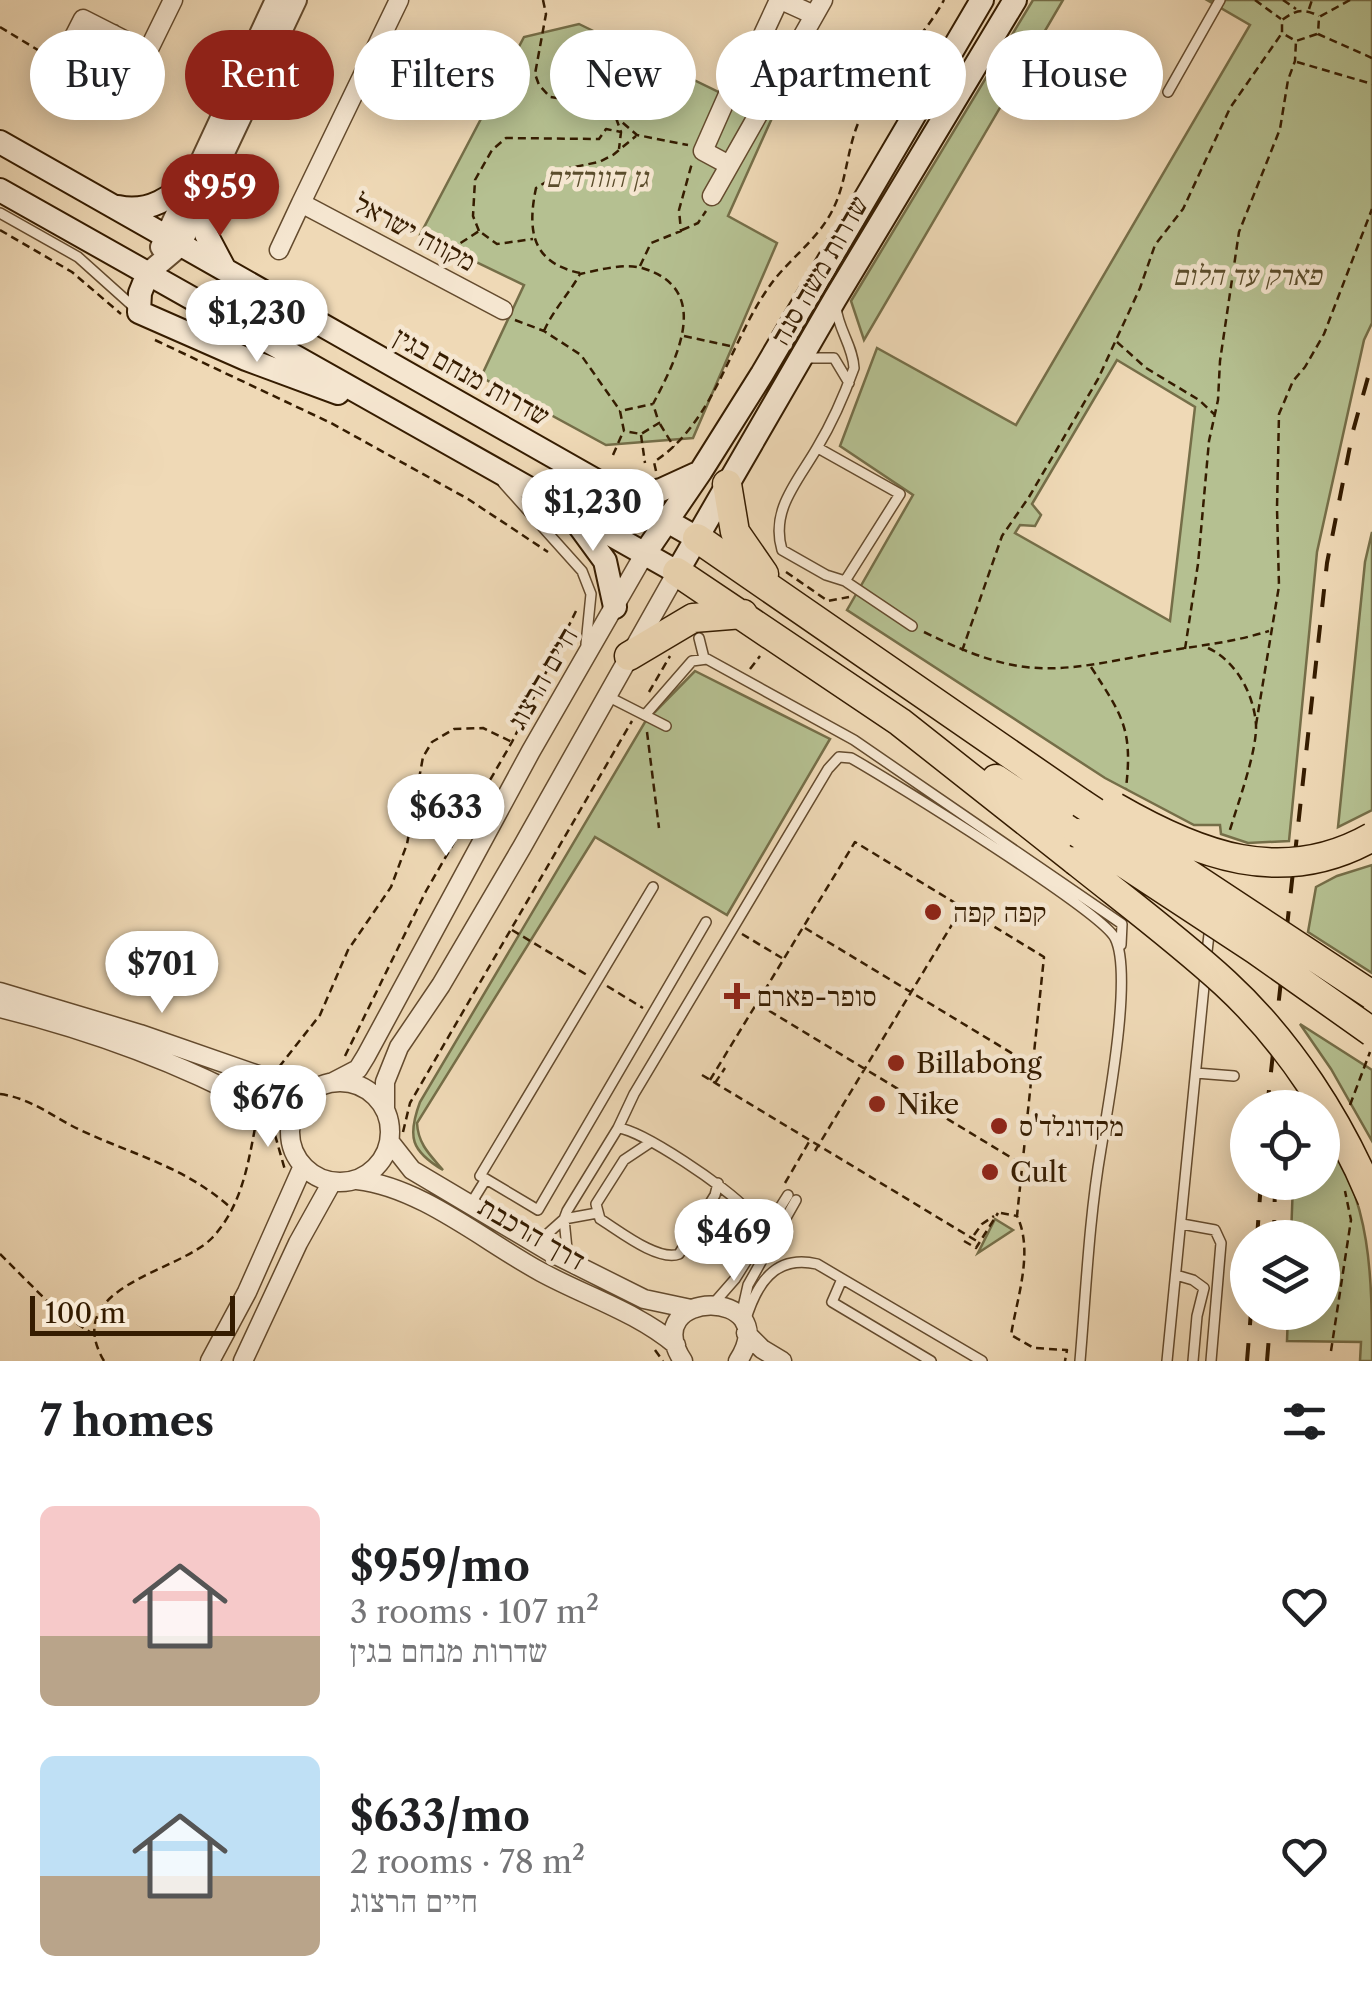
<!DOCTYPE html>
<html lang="en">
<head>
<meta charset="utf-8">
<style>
	body { margin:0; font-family:"Libre Caslon Text","Frank Ruhl Libre",serif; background:#f6f6f6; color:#202124; height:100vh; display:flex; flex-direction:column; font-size:38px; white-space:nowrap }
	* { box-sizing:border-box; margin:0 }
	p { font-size:32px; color:#757577 }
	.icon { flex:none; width:55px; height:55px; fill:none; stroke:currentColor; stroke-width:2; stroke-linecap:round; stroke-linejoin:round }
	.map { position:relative; height:1361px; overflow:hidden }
	.panel { display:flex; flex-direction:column; background:#fff; flex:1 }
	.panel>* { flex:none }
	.hud { position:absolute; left:30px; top:30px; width:1312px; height:90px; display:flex; gap:20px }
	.buttons { position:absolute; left:1230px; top:1090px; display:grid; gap:20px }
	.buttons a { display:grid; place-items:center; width:110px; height:110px; border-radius:50%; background:#fff; box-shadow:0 5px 25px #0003; font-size:50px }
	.scale { position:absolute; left:30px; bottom:25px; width:205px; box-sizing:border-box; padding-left:10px; border:5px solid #351c00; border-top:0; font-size:28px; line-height:35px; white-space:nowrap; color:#351c00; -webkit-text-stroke:8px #f5e6d0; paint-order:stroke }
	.price { position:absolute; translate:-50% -85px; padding:0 22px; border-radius:35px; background:#fff; color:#222; font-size:32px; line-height:65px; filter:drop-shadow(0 2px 5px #0008) }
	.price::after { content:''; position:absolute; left:50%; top:60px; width:30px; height:22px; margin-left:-15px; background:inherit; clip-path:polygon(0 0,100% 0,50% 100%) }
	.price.active { background:#8f2418; color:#fff }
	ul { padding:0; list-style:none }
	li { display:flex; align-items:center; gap:30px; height:250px; padding:0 40px }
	li span { display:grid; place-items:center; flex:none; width:280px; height:200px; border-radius:15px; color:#555 }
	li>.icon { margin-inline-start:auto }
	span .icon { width:120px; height:120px; fill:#fffc; stroke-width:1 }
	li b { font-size:42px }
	h2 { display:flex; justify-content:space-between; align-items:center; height:120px; padding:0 40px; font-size:42px }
	.chip { padding:0 35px; border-radius:45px; background:#fff; box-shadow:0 5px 25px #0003; font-size:35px; line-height:90px }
	.chip.active { background:#8f2418; color:#fff }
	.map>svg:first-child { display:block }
</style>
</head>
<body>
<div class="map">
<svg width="1372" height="1361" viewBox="0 0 1372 1361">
	<rect width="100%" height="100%" fill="#efd9b6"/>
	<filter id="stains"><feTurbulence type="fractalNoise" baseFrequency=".002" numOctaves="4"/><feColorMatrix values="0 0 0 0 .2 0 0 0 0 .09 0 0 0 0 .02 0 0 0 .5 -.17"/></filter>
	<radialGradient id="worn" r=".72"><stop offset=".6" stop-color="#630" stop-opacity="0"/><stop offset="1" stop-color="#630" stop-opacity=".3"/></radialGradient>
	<path fill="#b5c091" stroke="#756e48" stroke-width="2.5" fill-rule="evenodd" d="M1033 0H1063L864 340 851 301Z
		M1207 0H1372V323L1364 340 1317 552 1289 841 1248 843 1221 834 1220 825H1194L1105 778 847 610 913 495 840 446 877 348 1016 425 1250 25ZM1117 360 1195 407 1170 621 1015 533 1020 525 1035 526 1041 515 1032 504Z
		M579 24 772 118 728 216 777 243 693 438 606 445 481 377 524 285 420 235 524 37Z
		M1372 532V810L1338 827 1365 562Z
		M695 671 830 739 727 915 595 837 417 1123C418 1144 430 1155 443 1170 411 1151 407 1137 420 1102L645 722Z
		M1372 865V973L1308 932 1316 887 1337 876Z
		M1300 1024 1372 1070V1141L1331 1069Z
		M1323 1129C1372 1203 1372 1275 1372 1361H1360L1361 1342 1287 1341 1288 1313 1322 1312V1238L1291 1237 1293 1183 1322 1182Z
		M995 1219 1013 1230 978 1253Z"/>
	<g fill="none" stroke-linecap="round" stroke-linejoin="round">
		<defs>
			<path id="service" d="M1168 92 1220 0
				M0 213 78 257 136 309
				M806 358H834L849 383
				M818 448 900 494 845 581 826 575 782 550C770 510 798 481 817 448 832 423 844 396 854 368 853 346 838 329 836 307
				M503 483 582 571 591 594 586 644
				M845 581 912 626
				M699 638 704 658
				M607 696 666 726
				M645 715 692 661 707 659 854 740 1122 924 1121 945
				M1206 960 1210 926
				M1196 1073 1234 1076
				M618 1128 634 1094 828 769 839 757 851 758C890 780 1100 910 1115 938 1133 974 1108 1106 1101 1149 1089 1219 1086 1291 1080 1361
				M651 1142 624 1160 596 1204 600 1219C618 1230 658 1262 679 1254L715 1195 718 1183
				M486 1179 538 1210 706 922
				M470 1205 486 1179 480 1176 653 887
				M1182 1224 1215 1230 1221 1243 1211 1361
				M536 1244 564 1219 597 1213
				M568 1259 564 1219 567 1211 618 1128C642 1130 729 1189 746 1209 752 1217 757 1227 762 1236
				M1176 1275 1193 1280 1204 1288 1197 1316 1193 1361
				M842 1279 832 1302 931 1361
				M714 1303 735 1279 788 1195
				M741 1316 748 1285 796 1200
				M745 1322C756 1285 774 1254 817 1264L982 1361
				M1167 1361 1205 976"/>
			<path id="minor" d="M399 0 301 203 503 310
				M779 0 754 54 785 68
				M781 0 814 15
				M148 52 83 19 60 64 125 98 173 0
				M90 80 113 34
				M744 96 763 58
				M729 165 703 151 730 90 764 105
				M712 196 823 0
				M279 250 301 203
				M0 992 140 1034 310 1093
				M0 1008C102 1033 199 1070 290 1123
				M290 1132a50 50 0 1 1 100 0a50 50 0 1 1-100 0Z
				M333 1082 358 1069 366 1056 531 751 645 553
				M385 1108V1082L399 1047 441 985 522 847 677 572
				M390 1142 412 1170 550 1252 644 1299 691 1309
				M357 1180C421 1187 484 1241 541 1272 585 1296 637 1312 676 1345
				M746 1333 762 1349 782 1361
				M210 1361 247 1292 303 1166
				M243 1361 298 1243 332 1182
				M683 1361C635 1288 786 1286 738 1361"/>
			<path id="tertiary" d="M161 247 276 0
				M148 273 180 246 296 0"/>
			<path id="secondary" d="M0 142 697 538
				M207 189 206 234 224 268
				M0 190 677 572 835 299 1015 0
				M118 207C149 214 172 197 194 177
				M148 273 140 293 139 312 246 359 338 393
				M629 497 661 490 696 474
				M575 520 605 561 615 607
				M645 553 701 471 762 374 982 0"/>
			<path id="trunk" d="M727 484 735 532 764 574
				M697 538 1081 803
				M677 572 900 722 1076 861
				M629 656 693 618 743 614
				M996 779 1078 833"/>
		</defs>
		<use href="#service" stroke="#644b2e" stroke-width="12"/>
		<use href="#minor" stroke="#644b2e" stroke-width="21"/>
		<use href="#tertiary" stroke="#644b2e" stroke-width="24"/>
		<use href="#secondary" stroke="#351c00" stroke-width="26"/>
		<use href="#trunk" stroke="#351c00" stroke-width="31"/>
		<path stroke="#351c00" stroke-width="2.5" stroke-dasharray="8 5" stroke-linecap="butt" d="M543 0 546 14 535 74 539 85 550 97 588 103 616 117 637 135 688 145
			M1255 0 1281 19
			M1283 0 1296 9
			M1350 0 1319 17 1318 34 1372 58
			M1309 9 1312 0
			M0 27 46 55
			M1317 34 1296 41 1282 33V20C1296 10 1303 8 1319 16
			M1297 62 1372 84
			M616 118 621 132 619 149
			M0 230 72 272 121 314
			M682 230 698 223 706 211
			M479 231 473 216 475 180 492 150 506 138 599 139 606 129 621 132
			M445 263 453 248 479 231 497 244 533 239
			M640 266 651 243 681 231 679 210 692 163
			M580 273C532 263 527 231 536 188L569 168 599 162 613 155 636 136
			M515 320 544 331 581 355 619 409
			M544 331C553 310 569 294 580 274 599 270 623 263 642 268 714 289 676 360 653 404L659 423 641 434 624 431 620 411 653 404
			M684 336 735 347
			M155 340 331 423 468 499 548 552
			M1117 342 1146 368 1199 400 1214 414
			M660 424 674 447
			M641 435 645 463
			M613 455 623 432
			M656 471 654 462C716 421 729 342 771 284 790 258 820 238 834 207 846 182 847 152 857 126 861 115 869 103 876 92 897 58 924 37 944 0
			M786 572 828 601 849 597
			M924 632C1022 680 1052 673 1156 653 1194 646 1231 643 1269 631
			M1208 648C1236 661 1254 694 1256 725 1257 752 1237 806 1229 833
			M1185 649 1198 564 1209 441 1218 400 1220 361 1239 232 1280 129 1288 80 1295 61 1296 41
			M962 651 1002 536 1029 497 1098 379 1140 288 1155 245 1183 209 1230 108 1282 33
			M1091 667C1122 715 1133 729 1126 788
			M750 669 760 656
			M649 692 670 656
			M1256 725 1279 586 1277 508 1279 414 1293 381 1305 367 1324 334 1372 209
			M647 732 659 828
			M805 928 1033 1066
			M512 930 587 975
			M742 934 782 958
			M607 986 643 1008
			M758 1004 1020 1163
			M345 1056 426 891 512 742 576 611
			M279 1067 320 1015 348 950 391 887 407 844 423 757 432 742 454 729 483 728 512 742
			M702 1075 980 1243
			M710 1080 855 842 1044 957 1017 1216C1034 1251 1017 1298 1011 1335L1034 1348 1067 1350 1065 1361
			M715 1083 725 1068
			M0 1094C30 1098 52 1116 78 1129 133 1155 184 1166 231 1208
			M1350 1105 1370 1052
			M403 1132 410 1103 632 721
			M275 1135 285 1170
			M815 1151 962 908
			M785 1183 809 1142
			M1001 1213 1017 1216
			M974 1235 982 1224 994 1216
			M964 1241 976 1248 998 1213
			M0 1254 56 1310 93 1334
			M655 1350 663 1361
			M1331 1351 1351 1220 1345 1191
			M104 1361C60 1286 178 1273 212 1238 242 1206 248 1164 256 1123"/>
		<use href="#service" stroke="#f5e6d0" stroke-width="9"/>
		<use href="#minor" stroke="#f5e6d0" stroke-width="18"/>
		<use href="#tertiary" stroke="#f5e6d0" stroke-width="20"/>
		<use href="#secondary" stroke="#f5e6d0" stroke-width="22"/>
		<use href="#trunk" stroke="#efd9b6" stroke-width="28"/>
		<path stroke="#351c00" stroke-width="4" stroke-dasharray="18 18" stroke-linecap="butt" d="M1267 1108 1327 563 1353 431 1372 363
			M1257 1238 1261 1182
			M1274 1238 1275 1182
			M1247 1361 1251 1312
			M1267 1361 1271 1312"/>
		<defs>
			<path id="trunk-bridge" d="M1081 803 1372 995
				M1115 807C1198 855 1282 888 1372 837
				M1078 833 1256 950 1372 1032
				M1076 861C1126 901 1178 940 1225 983 1289 1042 1339 1120 1372 1199"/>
		</defs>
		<use href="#trunk-bridge" stroke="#351c00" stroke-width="31" stroke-linecap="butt"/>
		<use href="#trunk-bridge" stroke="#efd9b6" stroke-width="28"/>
	</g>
	<g fill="#8f2418" stroke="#f5e6d0" stroke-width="4">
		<circle cx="933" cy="912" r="10"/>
		<path d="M732 981h10v10h10v10h-10v10h-10v-10h-10v-10h10z"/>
		<circle cx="896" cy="1063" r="10"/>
		<circle cx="877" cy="1104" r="10"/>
		<circle cx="999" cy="1126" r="10"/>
		<circle cx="990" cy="1172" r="10"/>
	</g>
	<g text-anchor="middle" stroke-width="9" stroke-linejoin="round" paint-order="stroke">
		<g font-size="28" font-style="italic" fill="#5b4d2c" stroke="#f5e6d0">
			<text x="597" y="187">גן הוורדים</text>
			<text x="1247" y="285">פארק עד הלום</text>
		</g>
		<g font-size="28" fill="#351c00" stroke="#f5e6d0">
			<text transform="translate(415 232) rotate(28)" y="10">מקווה ישראל</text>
			<text transform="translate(819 270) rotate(-60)" y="10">שדרות משה סנה</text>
			<text transform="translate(472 376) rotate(29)" y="10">שדרות מנחם בגין</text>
			<text transform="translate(542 678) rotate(-60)" y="10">חיים הרצוג</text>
			<text transform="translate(532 1233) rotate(30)" y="10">דרך הרכבת</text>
		</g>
		<g font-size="28" fill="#351c00" stroke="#f5e6d0" text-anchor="start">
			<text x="953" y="922">קפה קפה</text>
			<text x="757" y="1006">סופר-פארם</text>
			<text x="916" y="1073">Billabong</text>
			<text x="897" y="1114">Nike</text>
			<text x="1019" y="1136">מקדונלד'ס</text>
			<text x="1010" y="1182">Cult</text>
		</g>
	</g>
	<rect width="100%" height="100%" filter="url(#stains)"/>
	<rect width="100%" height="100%" fill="url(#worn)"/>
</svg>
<div class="buttons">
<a><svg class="icon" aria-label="locate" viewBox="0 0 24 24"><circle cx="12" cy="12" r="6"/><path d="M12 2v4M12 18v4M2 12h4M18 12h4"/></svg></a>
<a><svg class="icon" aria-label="layers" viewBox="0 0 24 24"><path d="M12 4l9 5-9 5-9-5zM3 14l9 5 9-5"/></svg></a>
</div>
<div class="scale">100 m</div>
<b class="price active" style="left:220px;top:239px">$959</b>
<b class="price" style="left:257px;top:365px">$1,230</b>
<b class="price" style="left:593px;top:554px">$1,230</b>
<b class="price" style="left:446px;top:859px">$633</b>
<b class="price" style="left:162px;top:1016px">$701</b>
<b class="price" style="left:268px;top:1150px">$676</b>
<b class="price" style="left:734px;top:1284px">$469</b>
<div class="hud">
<a class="chip">Buy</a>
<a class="chip active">Rent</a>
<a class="chip">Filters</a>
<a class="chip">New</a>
<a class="chip">Apartment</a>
<a class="chip">House</a>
</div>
</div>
<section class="panel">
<h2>7 homes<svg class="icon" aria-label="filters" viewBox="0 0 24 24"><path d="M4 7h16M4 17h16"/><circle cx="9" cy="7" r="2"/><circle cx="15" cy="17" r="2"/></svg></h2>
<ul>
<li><span style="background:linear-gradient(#f6c9c9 65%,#b9a48a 0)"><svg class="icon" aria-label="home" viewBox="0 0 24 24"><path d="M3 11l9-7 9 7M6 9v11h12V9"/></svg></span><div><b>$959/mo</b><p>3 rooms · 107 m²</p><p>שדרות מנחם בגין</p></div><svg class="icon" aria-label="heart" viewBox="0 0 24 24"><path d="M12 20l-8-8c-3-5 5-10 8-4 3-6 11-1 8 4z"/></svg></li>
<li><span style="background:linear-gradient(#bfe0f5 60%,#b9a48a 0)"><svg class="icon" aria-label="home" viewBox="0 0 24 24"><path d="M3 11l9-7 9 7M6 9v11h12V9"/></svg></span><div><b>$633/mo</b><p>2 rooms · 78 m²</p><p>חיים הרצוג</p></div><svg class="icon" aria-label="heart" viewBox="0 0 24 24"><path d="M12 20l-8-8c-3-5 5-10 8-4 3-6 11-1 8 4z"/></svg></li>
</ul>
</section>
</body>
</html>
